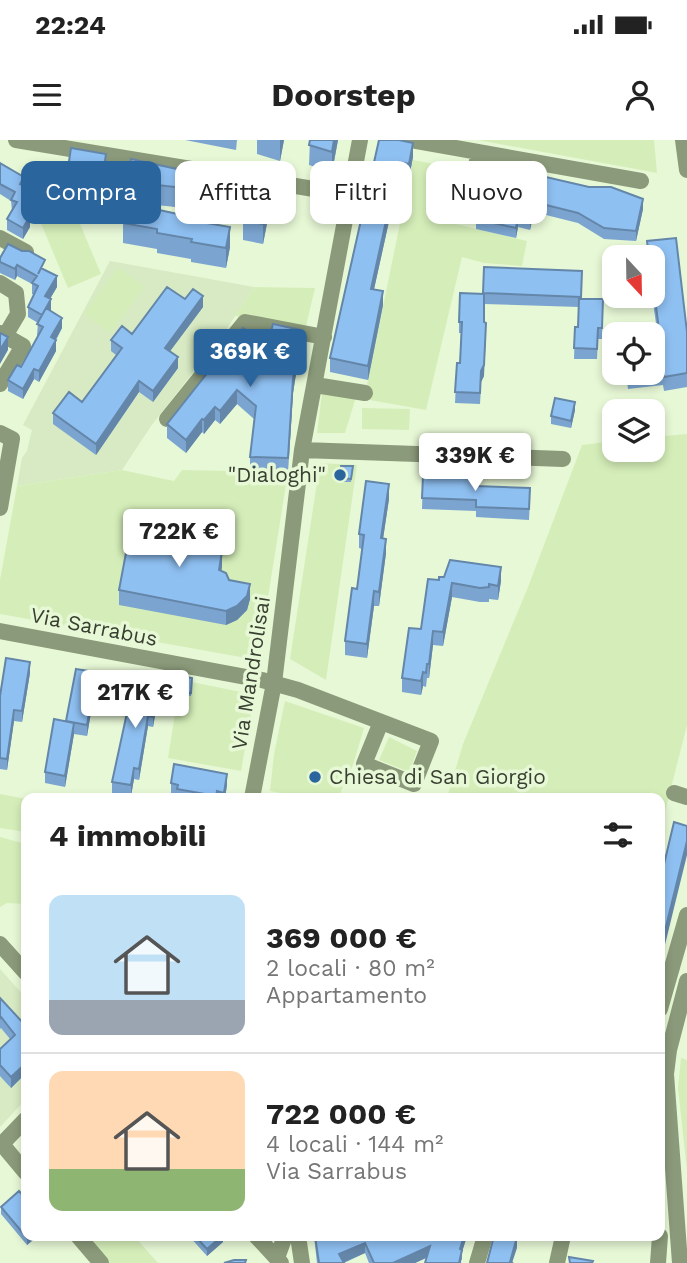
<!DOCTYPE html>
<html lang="it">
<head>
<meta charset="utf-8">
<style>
	body { margin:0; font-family:"Work Sans",sans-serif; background:#f6f6f6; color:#222; height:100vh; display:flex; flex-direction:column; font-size:26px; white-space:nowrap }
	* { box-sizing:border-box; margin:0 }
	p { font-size:23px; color:#767676 }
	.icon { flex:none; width:38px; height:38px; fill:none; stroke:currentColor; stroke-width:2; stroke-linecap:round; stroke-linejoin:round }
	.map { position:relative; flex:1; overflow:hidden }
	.sheet { position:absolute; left:21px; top:653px; width:644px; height:448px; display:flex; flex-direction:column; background:#fff; border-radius:14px; box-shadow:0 4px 10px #0003 }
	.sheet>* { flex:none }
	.guide { position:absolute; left:21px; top:21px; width:646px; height:63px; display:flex; gap:14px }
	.needle { width:46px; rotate:158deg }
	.controls { position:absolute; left:602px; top:105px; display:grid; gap:14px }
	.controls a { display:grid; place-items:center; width:63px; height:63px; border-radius:14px; background:#fff; box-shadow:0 4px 10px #0003; font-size:35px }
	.price { position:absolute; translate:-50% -60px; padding:0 16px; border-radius:7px; background:#fff; color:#222; font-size:23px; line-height:46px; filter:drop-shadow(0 2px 4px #0008) }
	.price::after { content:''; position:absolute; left:50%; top:42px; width:21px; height:16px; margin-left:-10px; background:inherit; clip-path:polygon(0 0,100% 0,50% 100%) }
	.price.selected { background:#2a669d; color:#fff }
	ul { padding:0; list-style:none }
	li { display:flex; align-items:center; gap:21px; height:175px; padding:0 28px }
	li+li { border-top:2px solid #e0e0e0 }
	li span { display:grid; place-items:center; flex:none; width:196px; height:140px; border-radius:14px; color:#555 }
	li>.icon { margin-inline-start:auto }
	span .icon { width:84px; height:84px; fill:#fffc; stroke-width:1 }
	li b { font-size:30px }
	h2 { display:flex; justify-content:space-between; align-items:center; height:84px; padding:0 28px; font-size:30px }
	.pill { padding:0 24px; border-radius:14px; background:#fff; box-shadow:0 4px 10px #0003; font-size:24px; line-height:63px }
	.pill.selected { background:#2a669d; color:#fff }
	.status { display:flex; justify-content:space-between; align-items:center; height:49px; padding:0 35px; background:#fff; direction:ltr }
	.status svg { height:19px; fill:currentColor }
	header { display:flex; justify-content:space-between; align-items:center; height:91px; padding:0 28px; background:#fff; font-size:32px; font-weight:700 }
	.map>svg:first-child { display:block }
</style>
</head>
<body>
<div class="status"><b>22:24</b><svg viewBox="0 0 49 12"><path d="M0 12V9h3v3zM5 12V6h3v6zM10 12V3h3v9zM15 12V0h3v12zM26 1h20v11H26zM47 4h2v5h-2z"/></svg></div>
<header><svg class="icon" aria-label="menu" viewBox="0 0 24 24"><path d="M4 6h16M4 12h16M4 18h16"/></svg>Doorstep<svg class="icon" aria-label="person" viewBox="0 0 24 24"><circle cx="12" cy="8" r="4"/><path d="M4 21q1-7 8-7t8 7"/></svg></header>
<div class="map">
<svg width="687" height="1123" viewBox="0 0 687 1123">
	<rect width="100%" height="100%" fill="#e7f8d6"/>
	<path fill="#d7eac3" d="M110 121 254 147 226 190 151 286 122 330 17 346 22 318 27 311 32 290 23 285Z
		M0 829 26 858V959L0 987Z"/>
	<path fill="#d5eeb9" d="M478 0H654L657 33Z
		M413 20 466 30 456 84 527 101 522 126 484 123 462 117 426 270 364 259Z
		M73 67 101 134 68 148 40 81Z
		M118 127 144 147 110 193 84 174Z
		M254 147 315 148 306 186 235 176Z
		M322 253 356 257 345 293H317Z
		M362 268 410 269 409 290 362 289Z
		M687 294V585L660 692V658H447L463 604 528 447 582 305 614 301V310H653V297Z
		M320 323 357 325 326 540 290 519Z
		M122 330 174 341 182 330 288 332 258 520 0 474V440L17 346Z
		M192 542 251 554 254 558 241 631 168 618 178 555 190 556Z
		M285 561 364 588 353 625 338 658H308L270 651 274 614Z
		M389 597 417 611 409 632 379 620Z
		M0 654 26 659V692L0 688Z
		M0 697 26 704V764L7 763 0 767Z
		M681 918 687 920V1031L678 948Z
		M85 1096H134L158 1123H109Z"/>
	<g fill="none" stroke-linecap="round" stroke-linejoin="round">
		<path stroke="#8b9a7a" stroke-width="16" d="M16 0 350 55
			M411 0 641 41
			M683 0 687 30
			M467 66 479 12
			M0 98 26 112
			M0 143 16 153 18 174 5 196
			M0 193 23 206 0 244
			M315 245 365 253
			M167 279 245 182 324 197
			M0 293 12 299 0 368
			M302 310 563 319
			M0 491 262 540 298 550 431 601 414 644 364 624 381 582
			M674 653 687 657
			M252 658 274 543 302 310 360 0
			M0 804 26 833
			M660 869 687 775
			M2 1004 26 1033
			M0 1006 26 979
			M78 1096 101 1123
			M256 1096 281 1123
			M298 1096 302 1123
			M277 1118 285 1096
			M477 1123 485 1096
			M557 1123 563 1096
			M658 1123 660 1096
			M680 1123 666 934 669 910 687 841"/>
	</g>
	<path fill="#7ba5d0" d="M185 0H237L236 10Z
		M257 0H284L280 21 257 14Z
		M310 0H338L332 32 309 25Z
		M379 0 413 17 409 38 399 36 374 149 383 165 368 240 330 232V218Z
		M0 23 24 46 36 63 29 75 30 87 23 99 7 90V79L12 71 11 61 0 54Z
		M490 24 643 69 636 101 604 99 578 83 534 72 530 90 518 87 516 98 476 89V79Z
		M68 28 106 34 103 54 68 48Z
		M191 32 222 54 219 72 157 65V61L128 56V36Z
		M271 63 263 104 243 100V80Z
		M196 81 230 107 226 128 191 122V119L157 113V109L123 103V83Z
		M647 101 687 192V247L664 251 663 245 628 249 626 233H653L658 197 652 156 653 117H648Z
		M0 118 45 130 57 147 50 159 51 171 62 188 56 200V211L39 242 34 239 23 259 8 251V240L21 227 38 196 37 195 38 183 28 177V167L34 155 32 154V144L17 136 15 140 0 133Z
		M484 127 582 131V159H603L602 199H598L597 219H574L575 187H578L579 167 484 164V236L481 242 480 264 455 263 457 223H460L461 193H459V182L483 154Z
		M185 159 203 167 170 211 178 228 153 262 139 252 96 315 53 284V273L82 262 116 215 111 211V200L132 194Z
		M301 203 293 253 288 332 250 331V317L254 279 237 264 220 284 215 280 204 294 202 292 186 313 167 298V284L267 206Z
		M575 270 571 288 551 284V276Z
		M341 326 353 330 351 342H340Z
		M423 336 477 346 530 359 529 380 476 377V371L422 369Z
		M389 359 383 399 386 413 379 466H374L367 518 345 515V501L357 449 362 409 359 408V394Z
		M222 427 221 431 229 440 250 459 247 470 237 480 226 485 119 465V450Z
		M439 440 501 441 498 460 489 459V462H480L452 457 443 506 433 505 429 538H427L426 547 423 546 421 555 402 552V538Z
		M30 533 22 582 14 581 7 630 0 629V556Z
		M192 542 191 556 178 555V551Z
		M96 543 87 596 74 594 65 647 45 643V632L66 581Z
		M154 551 153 559 156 570 153 587 148 586 139 640 134 639 131 656 112 653V642Z
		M171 643 227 645 225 658H177V655L171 654Z
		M0 858 25 885 26 884V933L11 948 0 936V909L10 899 1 888 0 889Z
		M1 1067 38 1096 27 1105 1 1074Z
		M189 1096H223V1102L207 1116Z
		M314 1096H399L400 1097 402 1096H467L462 1112V1120L426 1118 415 1123H369L365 1113 344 1123H317Z"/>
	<path fill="#6486a9" d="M280 0H284L280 21Z
		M334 0H338L332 32V12Z
		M413 3V17L409 38V24Z
		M106 14V34L103 54V34Z
		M399 22V36L371 163V149Z
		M222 34V54L219 72V52Z
		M271 43V63L263 104V84Z
		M36 53V63L24 83V73Z
		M643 59V69L636 101V91Z
		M534 62V72L530 90V79Z
		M30 76V87L23 99V88Z
		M518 77V87L516 98V88Z
		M230 87V107L226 128V108Z
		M17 125V136L15 140V129Z
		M57 136V147L45 167V156Z
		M383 151V165L368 240V226Z
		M203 156V167L165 218V208Z
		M51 159V170L42 186V175Z
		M62 178V188L51 208V197Z
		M301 190V203L293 253 288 332 293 239Z
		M486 193 484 236 481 242 480 264 481 231Z
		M8 197V210L0 224V210Z
		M56 200V211L39 242V231Z
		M178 217V228L153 262V251Z
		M34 229V239L23 259V249Z
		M139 241V252L96 315V304Z
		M237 250V264L220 284V271Z
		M575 262V270L571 288V281Z
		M215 267V280L204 294V280Z
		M202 279V292L186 313V300Z
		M389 344V359L381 412V398Z
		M386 399V413L379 466V452Z
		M222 412V427L219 444V430Z
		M501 427V441L498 460V446Z
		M452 443V457L443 506V492Z
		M250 444V459L247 470 237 480 226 485V471Z
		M374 451V466L367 518V504Z
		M433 491V505L429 538V524Z
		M30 522V533L22 582V571Z
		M96 532V543L87 596V585Z
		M423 532V546L421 555V541Z
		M156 559V570L153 587V577Z
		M14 570V581L7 630V619Z
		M148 576V586L139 640V629Z
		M74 583V594L65 647V636Z
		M134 628V639L131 656V645Z
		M227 634V645L225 658H224Z
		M687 701V715L660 825V811Z
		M26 923V933L11 948V937Z
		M29 1096H38L27 1105V1098Z
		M223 1096V1102L207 1116V1109Z
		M464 1096H467L462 1112 461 1123H459L460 1109Z
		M517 1097V1108L512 1123H510Z
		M365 1103V1113L342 1123 339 1114Z
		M430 1106V1116L415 1123H393Z"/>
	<path fill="#8fc0f2" stroke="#6486a9" stroke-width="2" d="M310 0H334L332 12 309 5Z
		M379 0H399L413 3 409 24 399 22 371 149 383 151 368 226 330 218Z
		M71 8 106 14 103 34 68 28Z
		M131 19 191 32 192 28 222 34 219 52 157 45 158 41 128 36Z
		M0 23 24 37 20 44 36 53 24 73 30 76 23 88 7 79 17 62 11 60 15 52 0 44Z
		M490 24 589 47H611L643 59 636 91 604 88 578 73 534 62 530 79 518 77 516 88 476 79Z
		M251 39 271 43 263 84 243 80Z
		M127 63 196 78 195 81 230 87 226 108 191 102 192 99 157 93V89L123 83Z
		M676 98 687 192V233L664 237 663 231 653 232V198L660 197 653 144V117H649L647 101Z
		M8 104 22 111H29L45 120 38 134 41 128 57 136 45 156 51 159 42 175 28 167 38 146 32 143 37 136 17 125 15 129 0 122V118Z
		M484 127 582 131 581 157 483 153Z
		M167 147 185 159 193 149 203 156 165 208 178 217 153 251 139 241 96 304 53 273 69 252 82 262 122 208 111 200 122 186 132 194Z
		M460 153 484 154V182L486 183 484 225 481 231 480 253 455 252 457 223H460L462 182H459Z
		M579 159H603L602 188H598L597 209 574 208 575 187H578Z
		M46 168 62 178 51 197 56 200 39 231 34 229 23 249 8 240 17 225 21 227 43 187 37 184Z
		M273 184 301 190 293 239 288 318 250 317 256 266 237 250 220 271 215 267 204 280 202 279 186 300 167 284 243 188 267 206Z
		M0 193 8 197 0 210Z
		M628 233H649L628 235Z
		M555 258 575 262 571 281 551 276Z
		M341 326H353L351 339 340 338Z
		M423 336 477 338 476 346 530 348 529 369 476 367V360L422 358Z
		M366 341 389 344 381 398 386 399 379 452 374 451 367 504 345 501 352 448 357 449 364 395 359 394Z
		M161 383 200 390 211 410 222 412 219 430 226 433 229 440 250 444 247 456 237 466 226 471 119 450 129 397 140 399 149 390Z
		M450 420 501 427 498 446 489 444V447L480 448 452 443 443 492 433 491 429 524H427L426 533 423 532 421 541 402 538 409 488 421 489 428 439 439 440V437H444Z
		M6 518 30 522 22 571 14 570 7 619 0 618V556Z
		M76 529 96 532 87 585 66 581Z
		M135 536 154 540 151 558 156 559 153 577 148 576 139 629 134 628 131 645 112 642Z
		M180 536 192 538 191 553 178 551Z
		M54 579 74 583 65 636 45 632Z
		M174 624 227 634 224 653 217 651 216 656 177 649 178 645 171 643Z
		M674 682 687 686V701L660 811V741Z
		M0 858 25 885 26 884V923L11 937 0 925V909L15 895 1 877 0 878Z
		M19 1051 26 1059V1096H29L27 1098 1 1067Z
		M195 1096H222L207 1109Z
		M315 1096H399L400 1097 402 1096H464L460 1109 462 1110 459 1123H425L430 1106 393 1123H374L365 1103 339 1114 344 1123H319Z
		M494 1096H510L517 1097 510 1122 513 1123H487Z
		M569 1117 593 1121 592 1123H570Z
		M234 1120H246L245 1123H224Z"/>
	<g fill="#2a669d" stroke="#e7f8d6" stroke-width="2.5">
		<circle cx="340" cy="335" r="7"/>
		<circle cx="315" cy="637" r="7"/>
	</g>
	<g text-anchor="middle" stroke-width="7" stroke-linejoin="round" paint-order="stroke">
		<g font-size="21" fill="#394032" stroke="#e7f8d6" text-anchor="end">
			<text x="326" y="342">"Dialoghi"</text>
			<text x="329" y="644" text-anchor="start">Chiesa di San Giorgio</text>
		</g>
		<g font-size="21" fill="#394032" stroke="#e7f8d6">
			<text transform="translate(94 487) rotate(11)" y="7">Via Sarrabus</text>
			<text transform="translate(251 533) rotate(-81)" y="7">Via Mandrolisai</text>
		</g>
	</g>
</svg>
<div class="controls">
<a><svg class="needle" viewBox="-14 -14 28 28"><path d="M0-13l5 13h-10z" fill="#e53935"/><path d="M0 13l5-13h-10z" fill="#767676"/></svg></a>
<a><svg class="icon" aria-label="locate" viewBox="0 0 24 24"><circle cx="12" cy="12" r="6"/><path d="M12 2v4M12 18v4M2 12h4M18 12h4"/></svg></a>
<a><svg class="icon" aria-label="layers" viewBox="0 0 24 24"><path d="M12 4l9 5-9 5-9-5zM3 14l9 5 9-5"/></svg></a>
</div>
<b class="price selected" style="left:250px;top:249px">369K €</b>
<b class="price" style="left:475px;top:353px">339K €</b>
<b class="price" style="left:179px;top:429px">722K €</b>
<b class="price" style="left:135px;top:590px">217K €</b>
<div class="guide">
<a class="pill selected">Compra</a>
<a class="pill">Affitta</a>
<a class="pill">Filtri</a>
<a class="pill">Nuovo</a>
</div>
<section class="sheet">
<h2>4 immobili<svg class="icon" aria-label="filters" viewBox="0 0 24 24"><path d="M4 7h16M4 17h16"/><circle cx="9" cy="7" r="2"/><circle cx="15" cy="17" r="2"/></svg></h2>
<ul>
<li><span style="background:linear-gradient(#bfe0f5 75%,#9aa5b1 0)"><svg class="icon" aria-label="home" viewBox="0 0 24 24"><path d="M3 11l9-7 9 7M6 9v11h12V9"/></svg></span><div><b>369 000 €</b><p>2 locali · 80 m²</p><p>Appartamento</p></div></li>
<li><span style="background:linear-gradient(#ffd9b3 70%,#8fb573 0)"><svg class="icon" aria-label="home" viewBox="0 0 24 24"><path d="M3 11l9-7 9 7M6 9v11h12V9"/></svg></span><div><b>722 000 €</b><p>4 locali · 144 m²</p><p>Via Sarrabus</p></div></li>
</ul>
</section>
</div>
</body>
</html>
